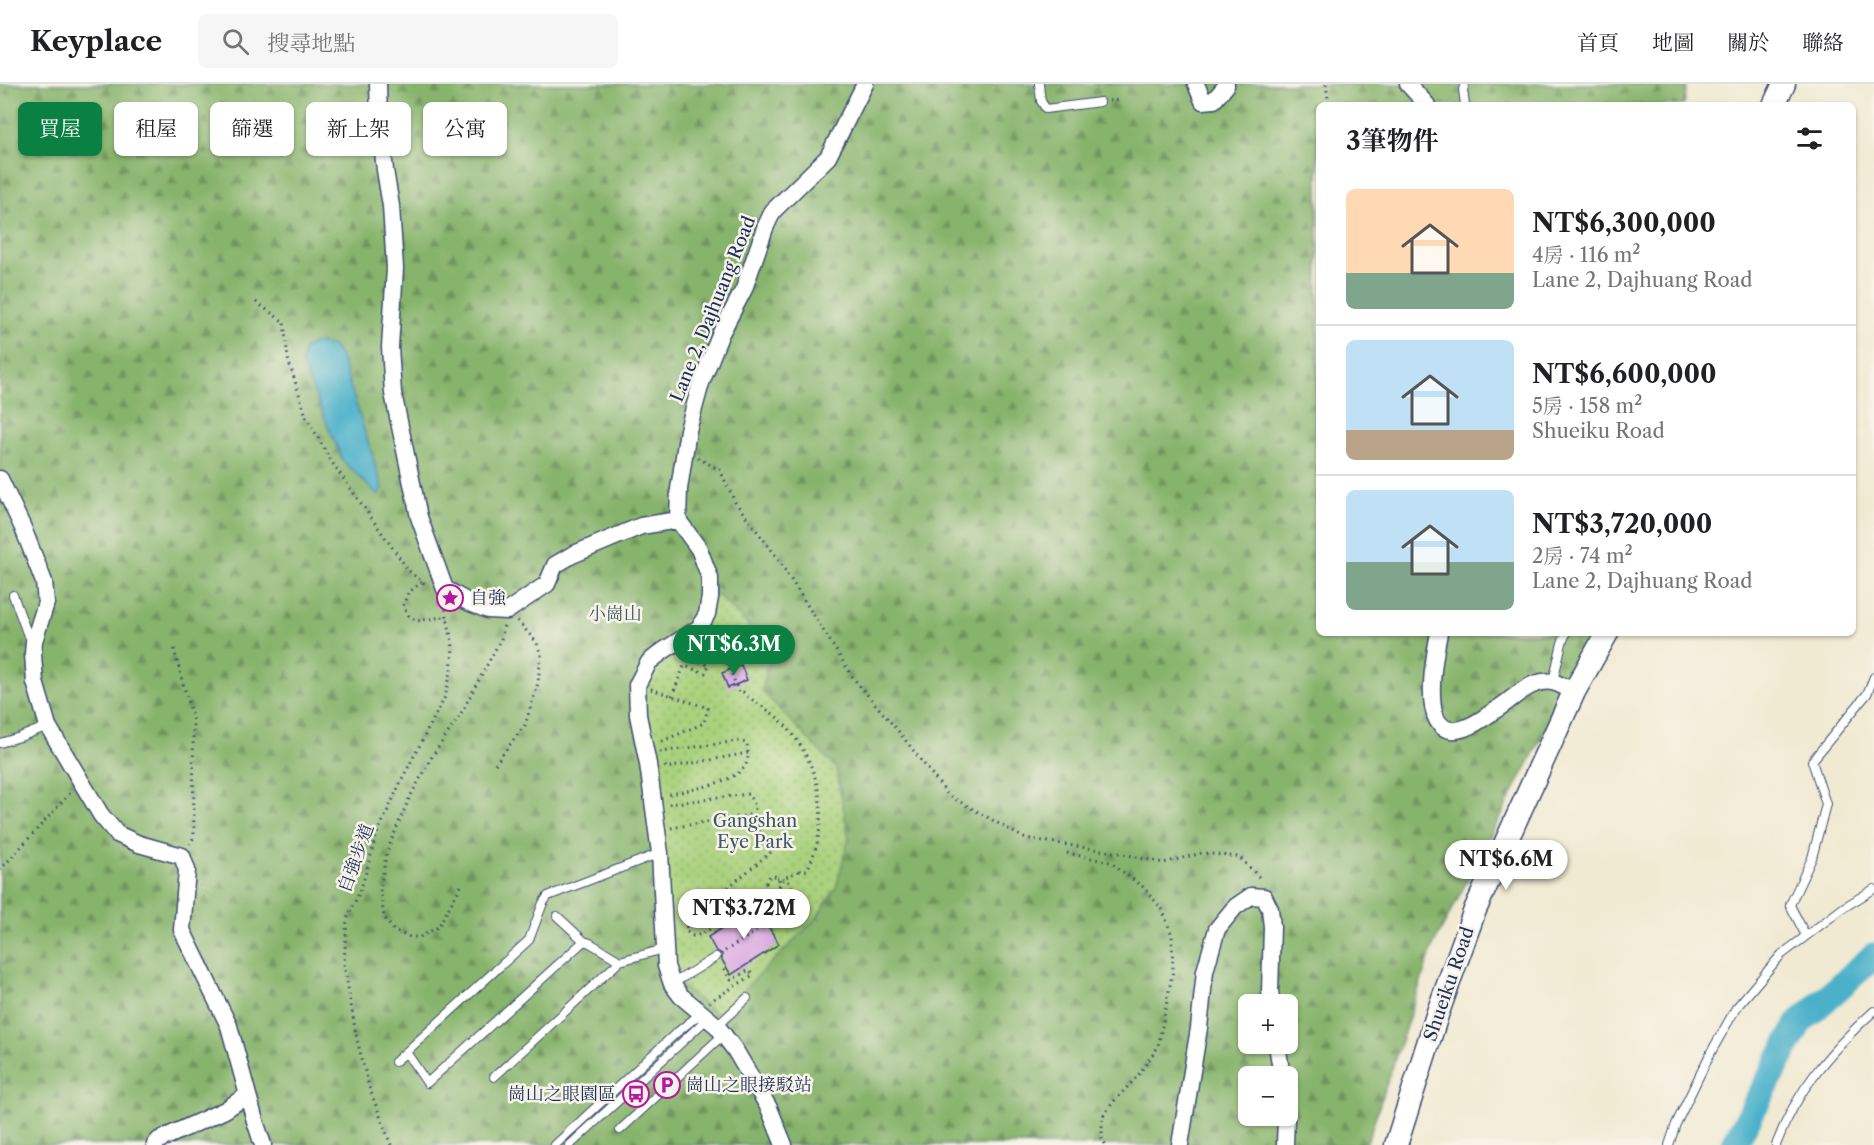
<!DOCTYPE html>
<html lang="zh-TW">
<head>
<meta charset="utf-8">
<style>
	body { margin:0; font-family:"Libre Caslon Text","Noto Serif TC",serif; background:#f6f6f6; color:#202124; height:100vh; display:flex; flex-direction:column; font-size:22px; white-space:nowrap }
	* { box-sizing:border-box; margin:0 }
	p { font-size:20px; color:#757577 }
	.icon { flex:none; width:33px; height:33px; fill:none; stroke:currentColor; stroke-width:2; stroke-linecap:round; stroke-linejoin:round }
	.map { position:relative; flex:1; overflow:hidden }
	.panel { position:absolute; left:1316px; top:18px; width:540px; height:534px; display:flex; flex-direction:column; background:#fff; border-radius:9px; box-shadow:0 2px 4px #0004 }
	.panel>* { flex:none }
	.top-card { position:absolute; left:18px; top:18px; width:570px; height:54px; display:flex; gap:12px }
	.controls { position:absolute; left:1238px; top:910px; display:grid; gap:12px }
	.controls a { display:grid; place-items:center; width:60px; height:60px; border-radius:9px; background:#fff; box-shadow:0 2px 4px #0004; font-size:30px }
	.price { position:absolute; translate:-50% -51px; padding:0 14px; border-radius:21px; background:#fff; color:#222; font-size:20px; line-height:39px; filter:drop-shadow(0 2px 3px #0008) }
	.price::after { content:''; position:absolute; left:50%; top:36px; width:18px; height:14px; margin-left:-9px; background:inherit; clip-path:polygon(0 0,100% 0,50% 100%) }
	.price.selected { background:#0b8043; color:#fff }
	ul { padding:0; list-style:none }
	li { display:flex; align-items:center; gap:18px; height:150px; padding:0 30px }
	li+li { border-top:2px solid #e0e0e0 }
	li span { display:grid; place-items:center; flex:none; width:168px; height:120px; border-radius:9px; color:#555 }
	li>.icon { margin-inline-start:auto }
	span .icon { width:72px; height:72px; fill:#fffc; stroke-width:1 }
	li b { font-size:26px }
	h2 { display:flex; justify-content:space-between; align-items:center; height:72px; padding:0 30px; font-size:26px }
	.tag { padding:0 21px; border-radius:9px; background:#fff; box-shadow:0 2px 4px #0004; font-size:21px; line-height:54px }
	.tag.selected { background:#0b8043; color:#fff }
	header { display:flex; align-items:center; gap:36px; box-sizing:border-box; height:84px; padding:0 30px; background:#fff; border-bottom:2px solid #e0e0e0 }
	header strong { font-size:28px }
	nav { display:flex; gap:33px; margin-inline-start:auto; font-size:21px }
	.search { width:420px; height:54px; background:#f6f6f6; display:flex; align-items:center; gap:15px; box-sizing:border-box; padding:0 21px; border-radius:9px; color:#757577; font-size:22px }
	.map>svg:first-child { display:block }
</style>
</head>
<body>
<header>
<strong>Keyplace</strong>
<div class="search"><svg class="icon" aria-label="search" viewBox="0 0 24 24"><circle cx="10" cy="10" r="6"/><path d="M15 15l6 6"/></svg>搜尋地點</div>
<nav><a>首頁</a><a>地圖</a><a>關於</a><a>聯絡</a></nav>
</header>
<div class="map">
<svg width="1874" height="1061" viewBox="0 0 1874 1061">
	<defs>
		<pattern id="forest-firs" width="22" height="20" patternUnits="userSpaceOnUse" patternTransform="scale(1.5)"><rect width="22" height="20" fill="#87b46c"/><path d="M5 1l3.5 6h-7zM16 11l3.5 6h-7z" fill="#6e935c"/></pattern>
		<pattern id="park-dots" width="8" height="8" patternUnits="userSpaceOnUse" patternTransform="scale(1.5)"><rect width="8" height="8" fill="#aad27d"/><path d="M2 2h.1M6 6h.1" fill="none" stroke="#8aab6a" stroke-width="1.8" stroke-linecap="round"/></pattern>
	</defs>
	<rect width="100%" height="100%" fill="#f7f3e8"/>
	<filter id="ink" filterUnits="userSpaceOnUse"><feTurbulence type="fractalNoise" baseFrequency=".0167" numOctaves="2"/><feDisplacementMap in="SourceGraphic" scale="12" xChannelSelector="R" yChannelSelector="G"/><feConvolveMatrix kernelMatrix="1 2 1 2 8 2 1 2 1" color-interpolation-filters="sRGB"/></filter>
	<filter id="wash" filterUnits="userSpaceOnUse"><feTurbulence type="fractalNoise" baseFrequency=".008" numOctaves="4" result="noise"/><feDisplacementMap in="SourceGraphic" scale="24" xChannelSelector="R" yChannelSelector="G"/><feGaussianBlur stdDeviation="1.35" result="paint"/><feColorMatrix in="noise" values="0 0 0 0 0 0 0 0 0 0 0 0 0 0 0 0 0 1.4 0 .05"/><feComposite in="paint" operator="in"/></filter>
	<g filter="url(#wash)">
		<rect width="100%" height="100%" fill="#f1ead3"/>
		<path fill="url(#forest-firs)" stroke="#517265" stroke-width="1.5" fill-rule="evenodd" d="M0 0H1687L1684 21H1318V549H1596L1433 862 1366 1061H0ZM1248 921H1287V960H1248ZM1248 993H1287V1032H1248Z"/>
		<path fill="url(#park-dots)" stroke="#62806e" stroke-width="1.5" d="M716 509 771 564 762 607 836 684 849 754 836 804 815 836 718 931 682 903 672 876 643 603 650 585 695 555Z"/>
		<path fill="#4bb1ca" stroke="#337094" stroke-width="1.5" d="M314 259 333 262 341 273 383 405 378 411 343 377 302 280 304 265Z"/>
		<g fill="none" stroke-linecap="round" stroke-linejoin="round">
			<path stroke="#4bb1ca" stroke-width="27" d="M1734 1061 1799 939 1874 872"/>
		</g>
		<g id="blocks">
			<path fill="#daa6e2" d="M741 581 747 596 728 604 722 589Z
				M756 822 779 860 731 891 722 876V870L716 867 708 853Z"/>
		</g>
	</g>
	<g filter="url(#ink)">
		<use href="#blocks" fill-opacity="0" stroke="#3b4b70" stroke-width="1.5"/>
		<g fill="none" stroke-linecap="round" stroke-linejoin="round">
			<defs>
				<path id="lane" d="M1039 0 1041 17 1046 25 1100 18
					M1465 0 1463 6 1465 21
					M13 511 27 549 33 557
					M1553 597 1562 559 1566 549
					M0 659 20 653 48 642
					M557 832 584 857 590 859 620 877 664 865
					M1806 852 1790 821 1812 774 1826 720 1812 677 1867 610 1874 593
					M672 900 716 873
					M717 942 747 914
					M406 968 427 999 584 857
					M395 978 529 856 543 819 548 812 660 769
					M494 993 620 877
					M620 1046 724 950
					M555 1061 675 950 701 929
					M570 1061 708 934
					M1669 1061 1676 1040 1710 970 1736 924 1781 871 1843 824 1874 805
					M1776 1061C1797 1005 1830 967 1874 927"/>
				<path id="street" d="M378 0 379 34 385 86 391 122 395 184 390 263 393 309 419 433 445 505 470 519 488 526 507 527 547 500 555 481 572 471 641 442 678 436
					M1196 0 1203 17 1214 16 1226 2V0
					M1408 0 1427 21
					M0 395 23 444 44 498 46 519 34 557 33 570 35 598 48 642 101 731 117 750 139 760 182 772 187 786 182 846 229 942 255 1037 263 1061
					M1439 549C1435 569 1420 642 1451 646 1466 648 1485 633 1497 625 1509 618 1522 604 1535 600 1552 594 1559 600 1574 608
					M1277 960 1282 993
					M155 1061 159 1056 225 1026 247 1011
					M784 1061 769 1024 735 966 717 942 681 912 672 900 666 882 660 769 648 680 638 631 637 601 649 578 663 567 699 544 707 530 710 513V494L699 465 678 436 679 405 688 346 701 299 721 249 744 205 765 144 773 127 828 73 865 0
					M1180 1061 1199 944 1205 887 1217 845 1235 823 1251 812 1264 813 1270 825 1272 843 1270 907 1272 921
					M1285 1061 1286 1032"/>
				<path id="secondary" d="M1774 21 1784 0
					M1396 1061 1438 928 1475 826 1574 608 1607 549"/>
			</defs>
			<use href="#lane" stroke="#3b4b70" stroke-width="10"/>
			<use href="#street" stroke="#3b4b70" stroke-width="19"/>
			<use href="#secondary" stroke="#3b4b70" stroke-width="25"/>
			<path stroke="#3b4b70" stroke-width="3" stroke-dasharray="1.5 4.5" stroke-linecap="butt" d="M1326 0 1329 21
				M1109 17 1120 16
				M256 218 284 238 288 275 306 332 331 377 409 487 422 498 427 500
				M698 374 720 386 735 418 776 472 854 595 899 648 948 711 1024 754 1119 769 1163 779 1202 769 1239 773 1259 793 1260 797
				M422 498 408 509 403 522 409 532 417 537 442 533 448 536
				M714 548 727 552 723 568 739 609 743 608C754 619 769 625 780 636 820 676 833 734 807 786L799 787
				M174 565 193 637 194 753 190 760
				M651 605 708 624 704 639 658 659
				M672 612 684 582 705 589 709 581 689 574 693 565 711 572 715 560 708 557
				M660 668 737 657 747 659C748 666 749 676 745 682 735 699 685 707 666 711
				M495 680 525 641 538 599 541 571 537 559 517 536
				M665 682 666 684 748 669
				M669 720 748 710 755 721V739L771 768 686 838 687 848 693 852 702 850 768 809 782 831
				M671 744 755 730
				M1067 769 1110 778 1143 803 1162 825 1172 851 1173 886 1158 963 1137 993 1115 1016 1102 1033V1055L1106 1061
				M0 786 71 708
				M766 799a7 7 0 1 1 14 0a7 7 0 1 1-14 0Z
				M461 802 438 843 420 853H410L394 847 384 833 380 805 387 767 408 717 431 674 459 633 501 555 504 541
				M725 867 801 819 789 798 782 794H777
				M709 918 753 891 749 886 731 896 722 882
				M391 1061 369 1003 357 956 344 880 347 835 361 805 377 750 402 695 445 613 451 588 453 563 445 523"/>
			<use href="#lane" stroke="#fff" stroke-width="8"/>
			<use href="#street" stroke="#fff" stroke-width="16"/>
			<use href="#secondary" stroke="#fff" stroke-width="22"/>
			<path stroke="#3b4b70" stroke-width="3" stroke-dasharray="1.5 4.5" stroke-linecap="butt" d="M779 802 786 793 799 787"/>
		</g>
	</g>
	<defs>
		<symbol id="sight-ring" viewBox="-11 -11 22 22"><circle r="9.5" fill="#f7f3e8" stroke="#b5179e" stroke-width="1.5"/><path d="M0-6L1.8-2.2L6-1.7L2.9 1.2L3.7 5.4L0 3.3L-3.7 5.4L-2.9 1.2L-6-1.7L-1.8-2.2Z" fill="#b5179e"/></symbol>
		<symbol id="parking-ring" viewBox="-11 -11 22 22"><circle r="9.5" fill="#f7f3e8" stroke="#b5179e" stroke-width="1.5"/><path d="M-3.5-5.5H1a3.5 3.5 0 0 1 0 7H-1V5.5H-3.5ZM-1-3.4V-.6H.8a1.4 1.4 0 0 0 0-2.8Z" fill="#b5179e"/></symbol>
		<symbol id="bus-ring" viewBox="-11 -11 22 22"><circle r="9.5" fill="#f7f3e8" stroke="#b5179e" stroke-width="1.5"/><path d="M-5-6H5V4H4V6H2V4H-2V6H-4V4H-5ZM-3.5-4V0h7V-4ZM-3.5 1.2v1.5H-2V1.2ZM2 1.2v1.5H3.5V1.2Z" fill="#b5179e"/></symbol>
	</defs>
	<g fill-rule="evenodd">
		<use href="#sight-ring" x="435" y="499" width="30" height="30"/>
		<use href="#parking-ring" x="652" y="986" width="30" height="30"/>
		<use href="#bus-ring" x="621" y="995" width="30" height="30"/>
	</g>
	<g text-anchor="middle" stroke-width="5" stroke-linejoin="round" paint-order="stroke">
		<g font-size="18" fill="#1b2f5e" stroke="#f7f3e8">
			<text transform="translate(713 225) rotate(-68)" y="6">Lane 2, Dajhuang Road</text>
			<text transform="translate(356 774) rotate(-70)" y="6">自強步道</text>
			<text transform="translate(1449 900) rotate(-71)" y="6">Shueiku Road</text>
		</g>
		<g font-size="18" fill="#1b2f5e" stroke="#f7f3e8" text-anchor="start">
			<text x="470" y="520">自強</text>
			<text x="686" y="1007">崗山之眼接駁站</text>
			<text x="616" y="1016" text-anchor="end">崗山之眼園區</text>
		</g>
		<g font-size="18" fill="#3f5866" stroke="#f7f3e8">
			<text x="615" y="536">小崗山</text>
			<text x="755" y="743">Gangshan<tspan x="755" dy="21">Eye Park</tspan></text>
		</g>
	</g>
</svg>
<div class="controls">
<a>+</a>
<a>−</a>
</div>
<b class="price selected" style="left:734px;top:592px">NT$6.3M</b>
<b class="price" style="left:1506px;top:807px">NT$6.6M</b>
<b class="price" style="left:744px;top:856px">NT$3.72M</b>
<div class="top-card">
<a class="tag selected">買屋</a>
<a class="tag">租屋</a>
<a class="tag">篩選</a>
<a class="tag">新上架</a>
<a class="tag">公寓</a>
</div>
<section class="panel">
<h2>3筆物件<svg class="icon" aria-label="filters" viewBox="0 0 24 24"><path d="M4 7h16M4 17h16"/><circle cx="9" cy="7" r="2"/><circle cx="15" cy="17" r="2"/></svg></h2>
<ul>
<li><span style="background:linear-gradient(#ffd9b3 70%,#7fa58c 0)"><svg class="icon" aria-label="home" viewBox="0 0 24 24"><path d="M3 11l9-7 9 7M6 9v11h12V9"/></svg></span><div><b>NT$6,300,000</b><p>4房 · 116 m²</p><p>Lane 2, Dajhuang Road</p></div></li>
<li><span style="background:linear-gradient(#bfe0f5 75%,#b9a48a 0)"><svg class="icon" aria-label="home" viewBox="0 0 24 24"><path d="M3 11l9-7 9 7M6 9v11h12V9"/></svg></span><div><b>NT$6,600,000</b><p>5房 · 158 m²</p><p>Shueiku Road</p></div></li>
<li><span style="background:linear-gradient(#bfe0f5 60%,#7fa58c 0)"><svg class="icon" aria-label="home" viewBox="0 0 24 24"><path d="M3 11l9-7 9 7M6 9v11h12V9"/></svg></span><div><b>NT$3,720,000</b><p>2房 · 74 m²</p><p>Lane 2, Dajhuang Road</p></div></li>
</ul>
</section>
</div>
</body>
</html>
